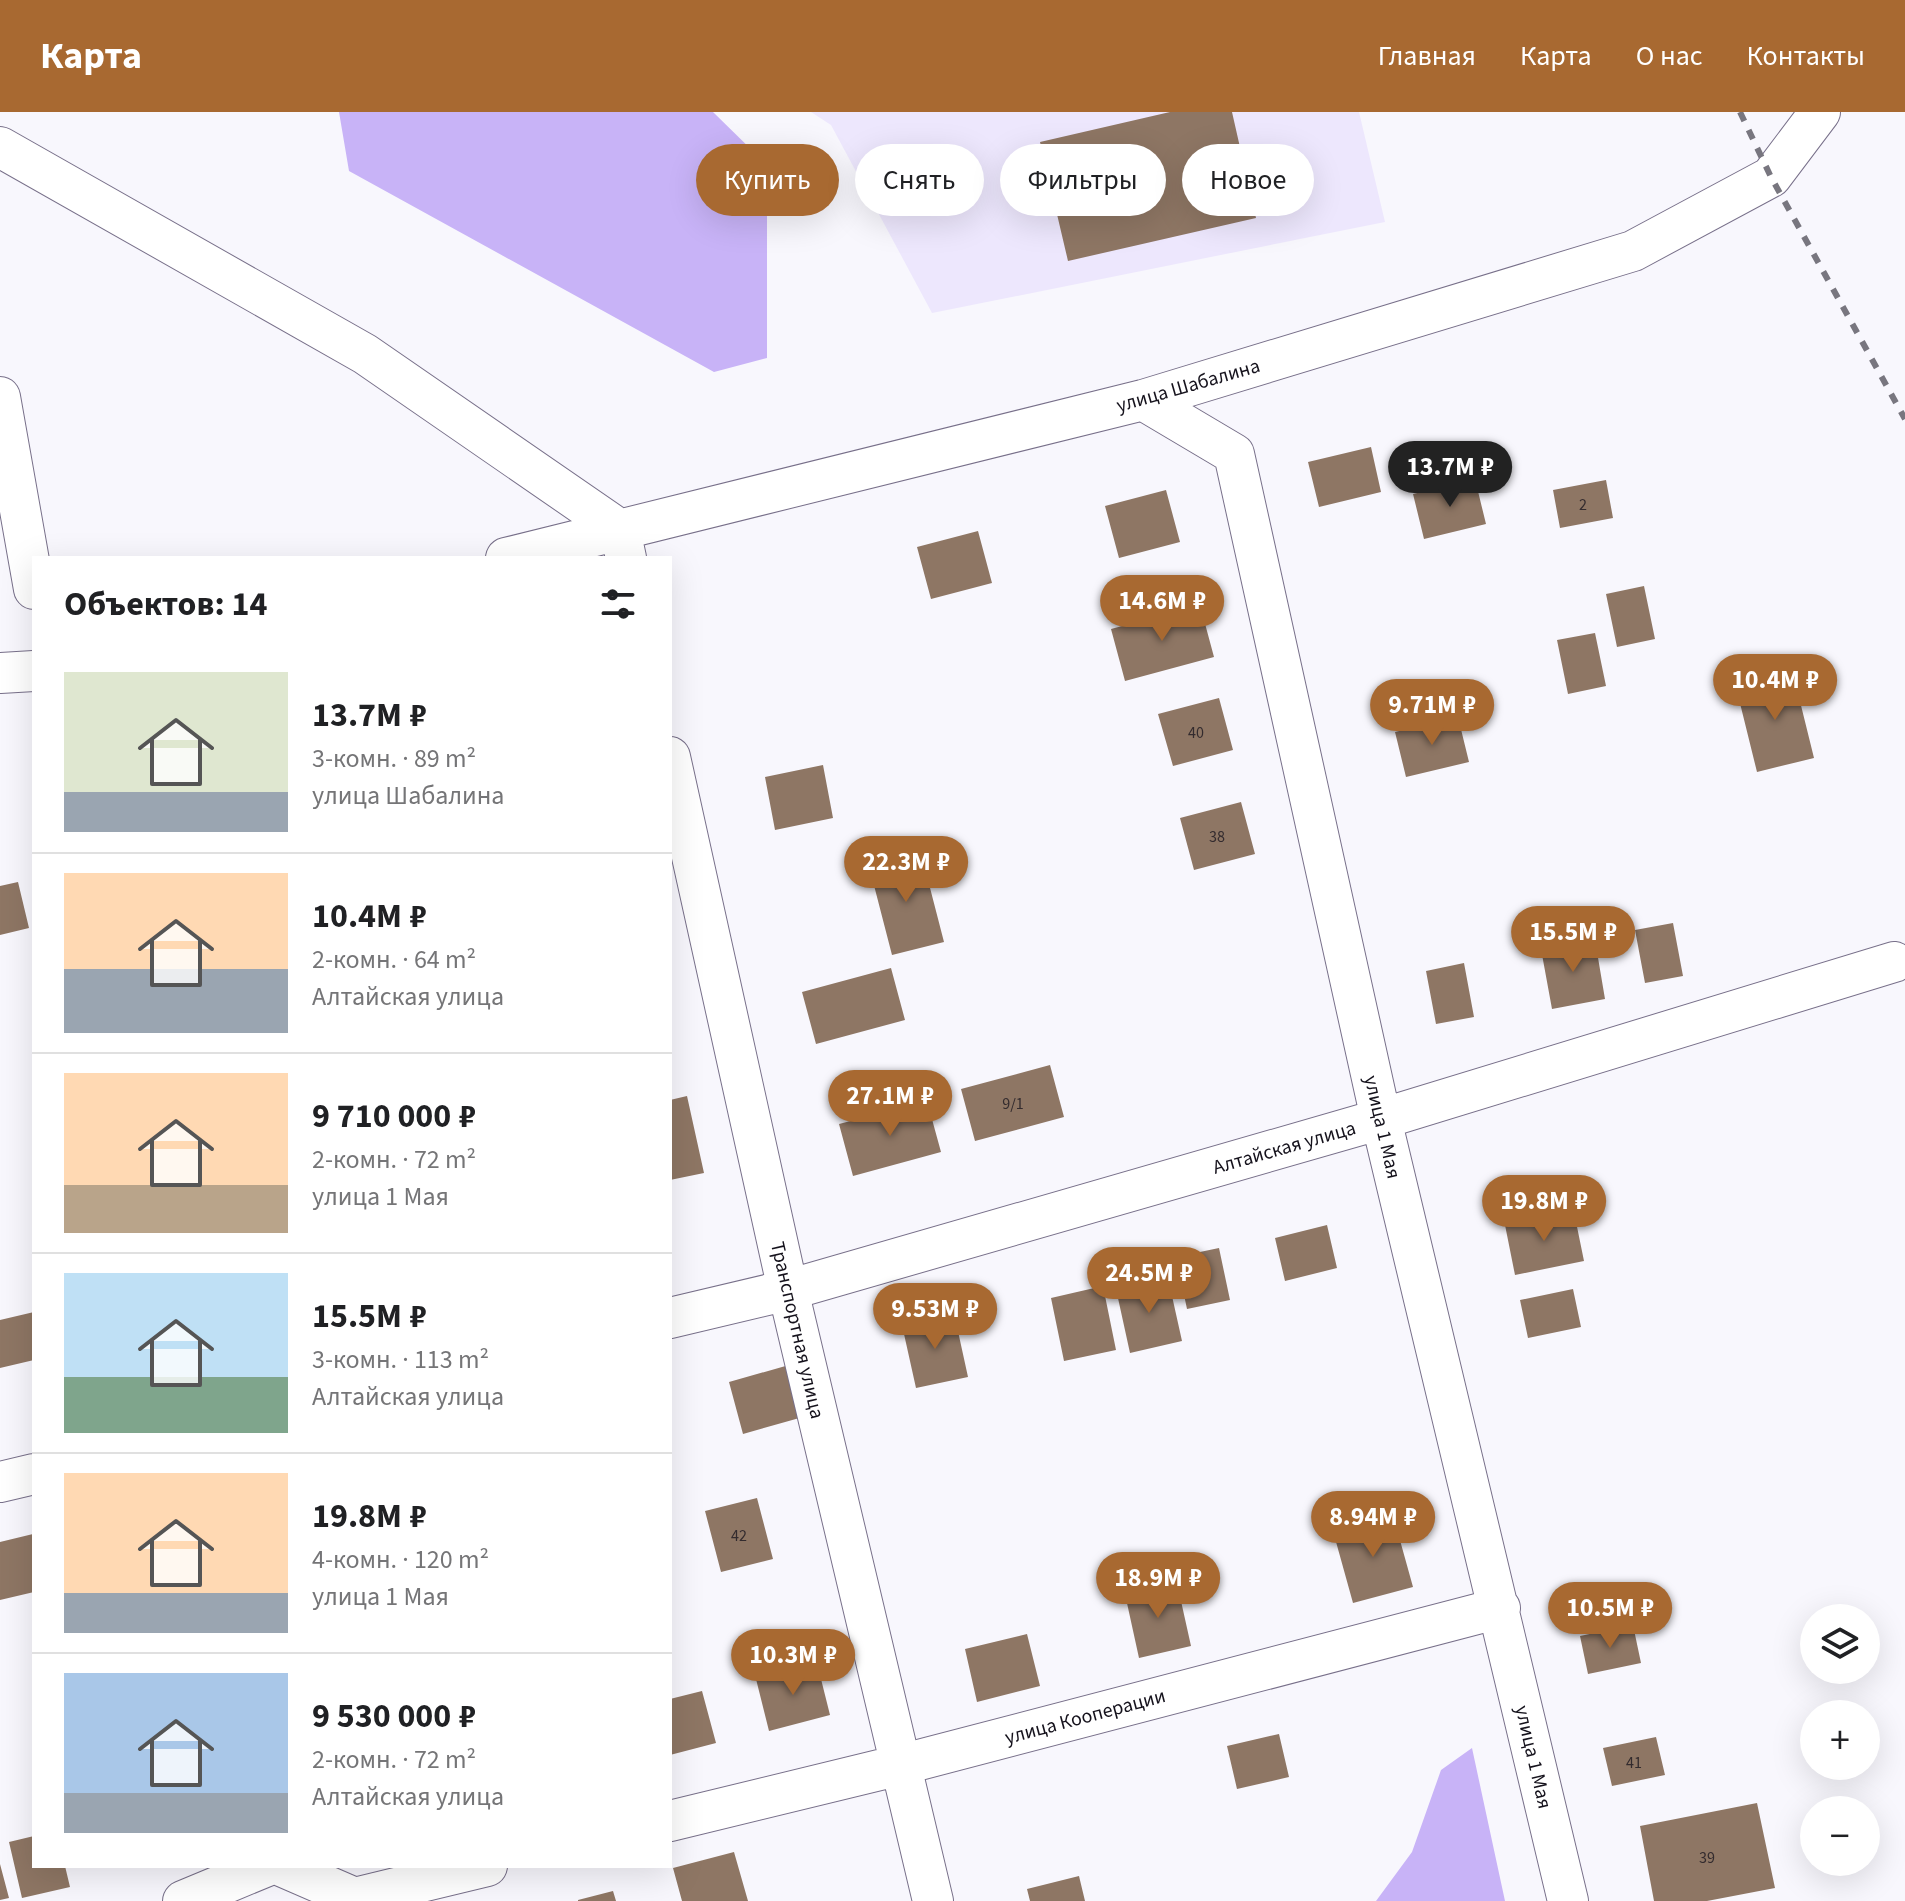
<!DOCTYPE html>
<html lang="ru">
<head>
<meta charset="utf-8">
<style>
	body { margin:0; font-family:"Source Sans 3",sans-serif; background:#f6f6f6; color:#202124; height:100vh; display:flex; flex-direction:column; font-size:30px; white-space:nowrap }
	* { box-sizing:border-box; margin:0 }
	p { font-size:26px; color:#757577 }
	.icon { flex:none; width:44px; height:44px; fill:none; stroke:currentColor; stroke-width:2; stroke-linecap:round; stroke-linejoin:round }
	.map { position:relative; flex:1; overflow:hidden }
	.drawer { position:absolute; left:32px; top:444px; width:640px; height:1312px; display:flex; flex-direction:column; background:#fff; border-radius:0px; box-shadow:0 8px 32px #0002 }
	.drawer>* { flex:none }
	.hud { position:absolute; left:696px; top:32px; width:760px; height:72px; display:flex; gap:16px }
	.tools { position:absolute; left:1800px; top:1492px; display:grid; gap:16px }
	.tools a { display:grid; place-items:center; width:80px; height:80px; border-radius:50%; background:#fff; box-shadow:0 8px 32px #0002; font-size:40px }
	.price { position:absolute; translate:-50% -68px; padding:0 18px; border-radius:28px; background:#a86931; color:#fff; font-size:26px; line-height:52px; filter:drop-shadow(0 2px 4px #0008) }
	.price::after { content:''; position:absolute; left:50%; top:48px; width:24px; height:18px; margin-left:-12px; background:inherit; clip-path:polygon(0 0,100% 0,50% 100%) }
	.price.active { background:#222; color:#fff }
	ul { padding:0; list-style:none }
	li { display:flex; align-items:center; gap:24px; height:200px; padding:0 32px }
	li+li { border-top:2px solid #e0e0e0 }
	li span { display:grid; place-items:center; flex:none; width:224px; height:160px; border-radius:0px; color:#555 }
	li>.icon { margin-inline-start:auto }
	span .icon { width:96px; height:96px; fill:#fffc; stroke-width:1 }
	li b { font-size:34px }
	h2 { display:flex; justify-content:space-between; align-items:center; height:96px; padding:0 32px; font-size:34px }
	.tag { padding:0 28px; border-radius:36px; background:#fff; box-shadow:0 8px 32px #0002; font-size:28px; line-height:72px }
	.tag.active { background:#a86931; color:#fff }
	header { display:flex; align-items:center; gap:48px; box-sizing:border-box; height:112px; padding:0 40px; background:#a86931; color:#fff }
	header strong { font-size:38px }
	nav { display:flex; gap:44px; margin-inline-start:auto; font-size:28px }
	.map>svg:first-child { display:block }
</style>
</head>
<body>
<header>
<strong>Карта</strong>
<nav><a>Главная</a><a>Карта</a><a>О нас</a><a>Контакты</a></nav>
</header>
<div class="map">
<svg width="1905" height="1789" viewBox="0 0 1905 1789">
	<rect width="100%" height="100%" fill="#f8f7fd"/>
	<path fill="#ede7fd" d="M811 0H1359L1385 110 932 201 831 13Z"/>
	<path fill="#c8b3f7" d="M339 0H713L767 53V246L714 260 349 59Z
		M1472 1636 1505 1789H1376L1412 1740 1441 1658Z"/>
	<path fill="#8e7664" d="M1170 0H1232L1256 106 1068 149 1040 30Z
		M1371 335 1381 380 1319 395 1308 350Z
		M1475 367 1486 412 1424 427 1413 382Z
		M1606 368 1613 406 1560 416 1553 378Z
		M1166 378 1180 430 1119 446 1105 394Z
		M978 419 992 471 931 487 917 435Z
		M1644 474 1655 527 1617 535 1606 482Z
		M1200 493 1214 545 1125 569 1111 517Z
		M1595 521 1606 574 1568 582 1557 528Z
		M1793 561 1814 646 1757 660 1736 575Z
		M1219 586 1233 638 1173 654 1158 602Z
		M1458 605 1469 650 1406 665 1395 620Z
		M823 653 833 706 775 718 765 665Z
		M1241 690 1255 742 1194 758 1180 706Z
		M921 741 944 830 892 843 869 754Z
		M18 770 29 816 0 823V774Z
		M1673 811 1683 864 1645 871 1635 818Z
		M1595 828 1605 887 1552 897 1541 837Z
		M1464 851 1474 905 1436 912 1426 859Z
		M891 856 905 908 816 932 802 880Z
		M1050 953 1064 1005 975 1029 961 977Z
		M687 984 704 1061 670 1068V988Z
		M927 989 941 1040 853 1064 839 1012Z
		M1574 1100 1584 1149 1515 1163 1505 1113Z
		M1327 1113 1337 1156 1285 1169 1275 1126Z
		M1219 1136 1230 1188 1187 1197 1176 1145Z
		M1168 1166 1182 1229 1130 1241 1116 1177Z
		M1103 1174 1116 1238 1064 1249 1051 1186Z
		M1573 1177 1581 1215 1528 1226 1520 1188Z
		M34 1200V1248L0 1256V1208Z
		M954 1201 968 1265 916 1276 902 1213Z
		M789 1253 803 1305 743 1322 729 1270Z
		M757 1386 773 1447 721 1460 705 1399Z
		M1393 1403 1413 1475 1353 1491 1333 1419Z
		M33 1422 34 1480 0 1488V1430Z
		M1177 1471 1191 1534 1139 1546 1125 1482Z
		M1633 1513 1641 1551 1588 1562 1580 1524Z
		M1027 1522 1040 1574 977 1590 965 1537Z
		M817 1551 830 1603 769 1619 756 1567Z
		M702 1579 716 1631 670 1643V1587Z
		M1279 1622 1289 1665 1237 1677 1227 1634Z
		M1656 1625 1665 1663 1612 1674 1603 1636Z
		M1757 1691 1775 1776 1707 1789H1654L1640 1714Z
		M34 1724V1754H65L70 1775 22 1786 9 1730Z
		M734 1740 748 1789H682L673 1756Z
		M0 1752 9 1786 0 1788Z
		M1079 1764 1085 1789H1030L1027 1777Z
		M613 1779 616 1789H578V1788Z"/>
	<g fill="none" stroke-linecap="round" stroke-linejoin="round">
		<defs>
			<path id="street" d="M0 35 365 242 620 418 626 446
				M0 285 34 477
				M1143 288 1234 342 1381 1007 1568 1789
				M506 446 1143 288 1633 139 1771 65 1820 0
				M0 561 34 559
				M670 645 788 1178 933 1789
				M670 1206 788 1178 1381 1007 1894 850
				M0 1370 34 1362
				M670 1709 900 1653 1500 1496
				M281 1754 355 1786 487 1754
				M183 1789 267 1754"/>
		</defs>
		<use href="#street" stroke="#78708a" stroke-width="42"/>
		<use href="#street" stroke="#fff" stroke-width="40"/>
		<path stroke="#78767f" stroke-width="6" stroke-dasharray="10 10" stroke-linecap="butt" d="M1740 0 1771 65 1905 307"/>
	</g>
	<g text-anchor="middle" stroke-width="7" stroke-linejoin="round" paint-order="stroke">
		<g font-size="16" fill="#332b2e">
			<text x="1583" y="398">2</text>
			<text x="1196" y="626">40</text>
			<text x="1217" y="730">38</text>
			<text x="1013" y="997">9/1</text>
			<text x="739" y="1429">42</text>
			<text x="1634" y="1656">41</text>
			<text x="1707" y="1751">39</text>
		</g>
		<g font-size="20" fill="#15121c" stroke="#fff">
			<text transform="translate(1188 273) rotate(-16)" y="7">улица Шабалина</text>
			<text transform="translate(1383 1015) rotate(77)" y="7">улица 1 Мая</text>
			<text transform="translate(1284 1035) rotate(-16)" y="7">Алтайская улица</text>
			<text transform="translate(798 1218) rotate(77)" y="7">Транспортная улица</text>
			<text transform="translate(1085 1604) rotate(-15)" y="7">улица Кооперации</text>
			<text transform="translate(1534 1645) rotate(77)" y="7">улица 1 Мая</text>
		</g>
	</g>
</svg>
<div class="tools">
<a><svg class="icon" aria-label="layers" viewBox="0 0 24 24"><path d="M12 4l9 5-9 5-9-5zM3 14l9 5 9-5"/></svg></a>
<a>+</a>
<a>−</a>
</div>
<b class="price active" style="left:1450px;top:397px">13.7M ₽</b>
<b class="price" style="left:1162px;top:531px">14.6M ₽</b>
<b class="price" style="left:1775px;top:610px">10.4M ₽</b>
<b class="price" style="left:1432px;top:635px">9.71M ₽</b>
<b class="price" style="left:906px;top:792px">22.3M ₽</b>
<b class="price" style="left:1573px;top:862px">15.5M ₽</b>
<b class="price" style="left:890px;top:1026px">27.1M ₽</b>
<b class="price" style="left:1544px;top:1131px">19.8M ₽</b>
<b class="price" style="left:1149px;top:1203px">24.5M ₽</b>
<b class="price" style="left:935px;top:1239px">9.53M ₽</b>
<b class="price" style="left:1373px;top:1447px">8.94M ₽</b>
<b class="price" style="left:1158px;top:1508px">18.9M ₽</b>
<b class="price" style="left:1610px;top:1538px">10.5M ₽</b>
<b class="price" style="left:793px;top:1585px">10.3M ₽</b>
<div class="hud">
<a class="tag active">Купить</a>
<a class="tag">Снять</a>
<a class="tag">Фильтры</a>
<a class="tag">Новое</a>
</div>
<section class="drawer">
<h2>Объектов: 14<svg class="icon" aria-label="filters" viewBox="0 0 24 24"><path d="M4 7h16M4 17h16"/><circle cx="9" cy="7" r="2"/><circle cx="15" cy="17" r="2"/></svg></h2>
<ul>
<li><span style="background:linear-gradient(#dfe7d0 75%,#9aa5b1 0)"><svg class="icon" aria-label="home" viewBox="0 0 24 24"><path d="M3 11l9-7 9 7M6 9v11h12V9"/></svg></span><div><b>13.7M ₽</b><p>3-комн. · 89 m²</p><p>улица Шабалина</p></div></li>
<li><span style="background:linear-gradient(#ffd9b3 60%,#9aa5b1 0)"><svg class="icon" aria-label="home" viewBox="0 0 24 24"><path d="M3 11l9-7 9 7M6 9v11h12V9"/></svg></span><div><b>10.4M ₽</b><p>2-комн. · 64 m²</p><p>Алтайская улица</p></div></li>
<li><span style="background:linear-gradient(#ffd9b3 70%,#b9a48a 0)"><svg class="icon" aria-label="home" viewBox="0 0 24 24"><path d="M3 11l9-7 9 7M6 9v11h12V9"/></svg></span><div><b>9 710 000 ₽</b><p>2-комн. · 72 m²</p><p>улица 1 Мая</p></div></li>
<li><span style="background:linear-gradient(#bfe0f5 65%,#7fa58c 0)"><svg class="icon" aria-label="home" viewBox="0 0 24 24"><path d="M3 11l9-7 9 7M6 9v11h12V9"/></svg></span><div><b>15.5M ₽</b><p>3-комн. · 113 m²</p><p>Алтайская улица</p></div></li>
<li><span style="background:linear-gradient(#ffd9b3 75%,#9aa5b1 0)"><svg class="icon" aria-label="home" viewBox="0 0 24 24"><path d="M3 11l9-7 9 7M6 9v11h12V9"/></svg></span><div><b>19.8M ₽</b><p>4-комн. · 120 m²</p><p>улица 1 Мая</p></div></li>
<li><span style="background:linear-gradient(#a9c7e8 75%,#9aa5b1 0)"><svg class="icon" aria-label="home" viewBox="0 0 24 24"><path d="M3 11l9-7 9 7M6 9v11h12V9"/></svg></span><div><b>9 530 000 ₽</b><p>2-комн. · 72 m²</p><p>Алтайская улица</p></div></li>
</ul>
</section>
</div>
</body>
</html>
